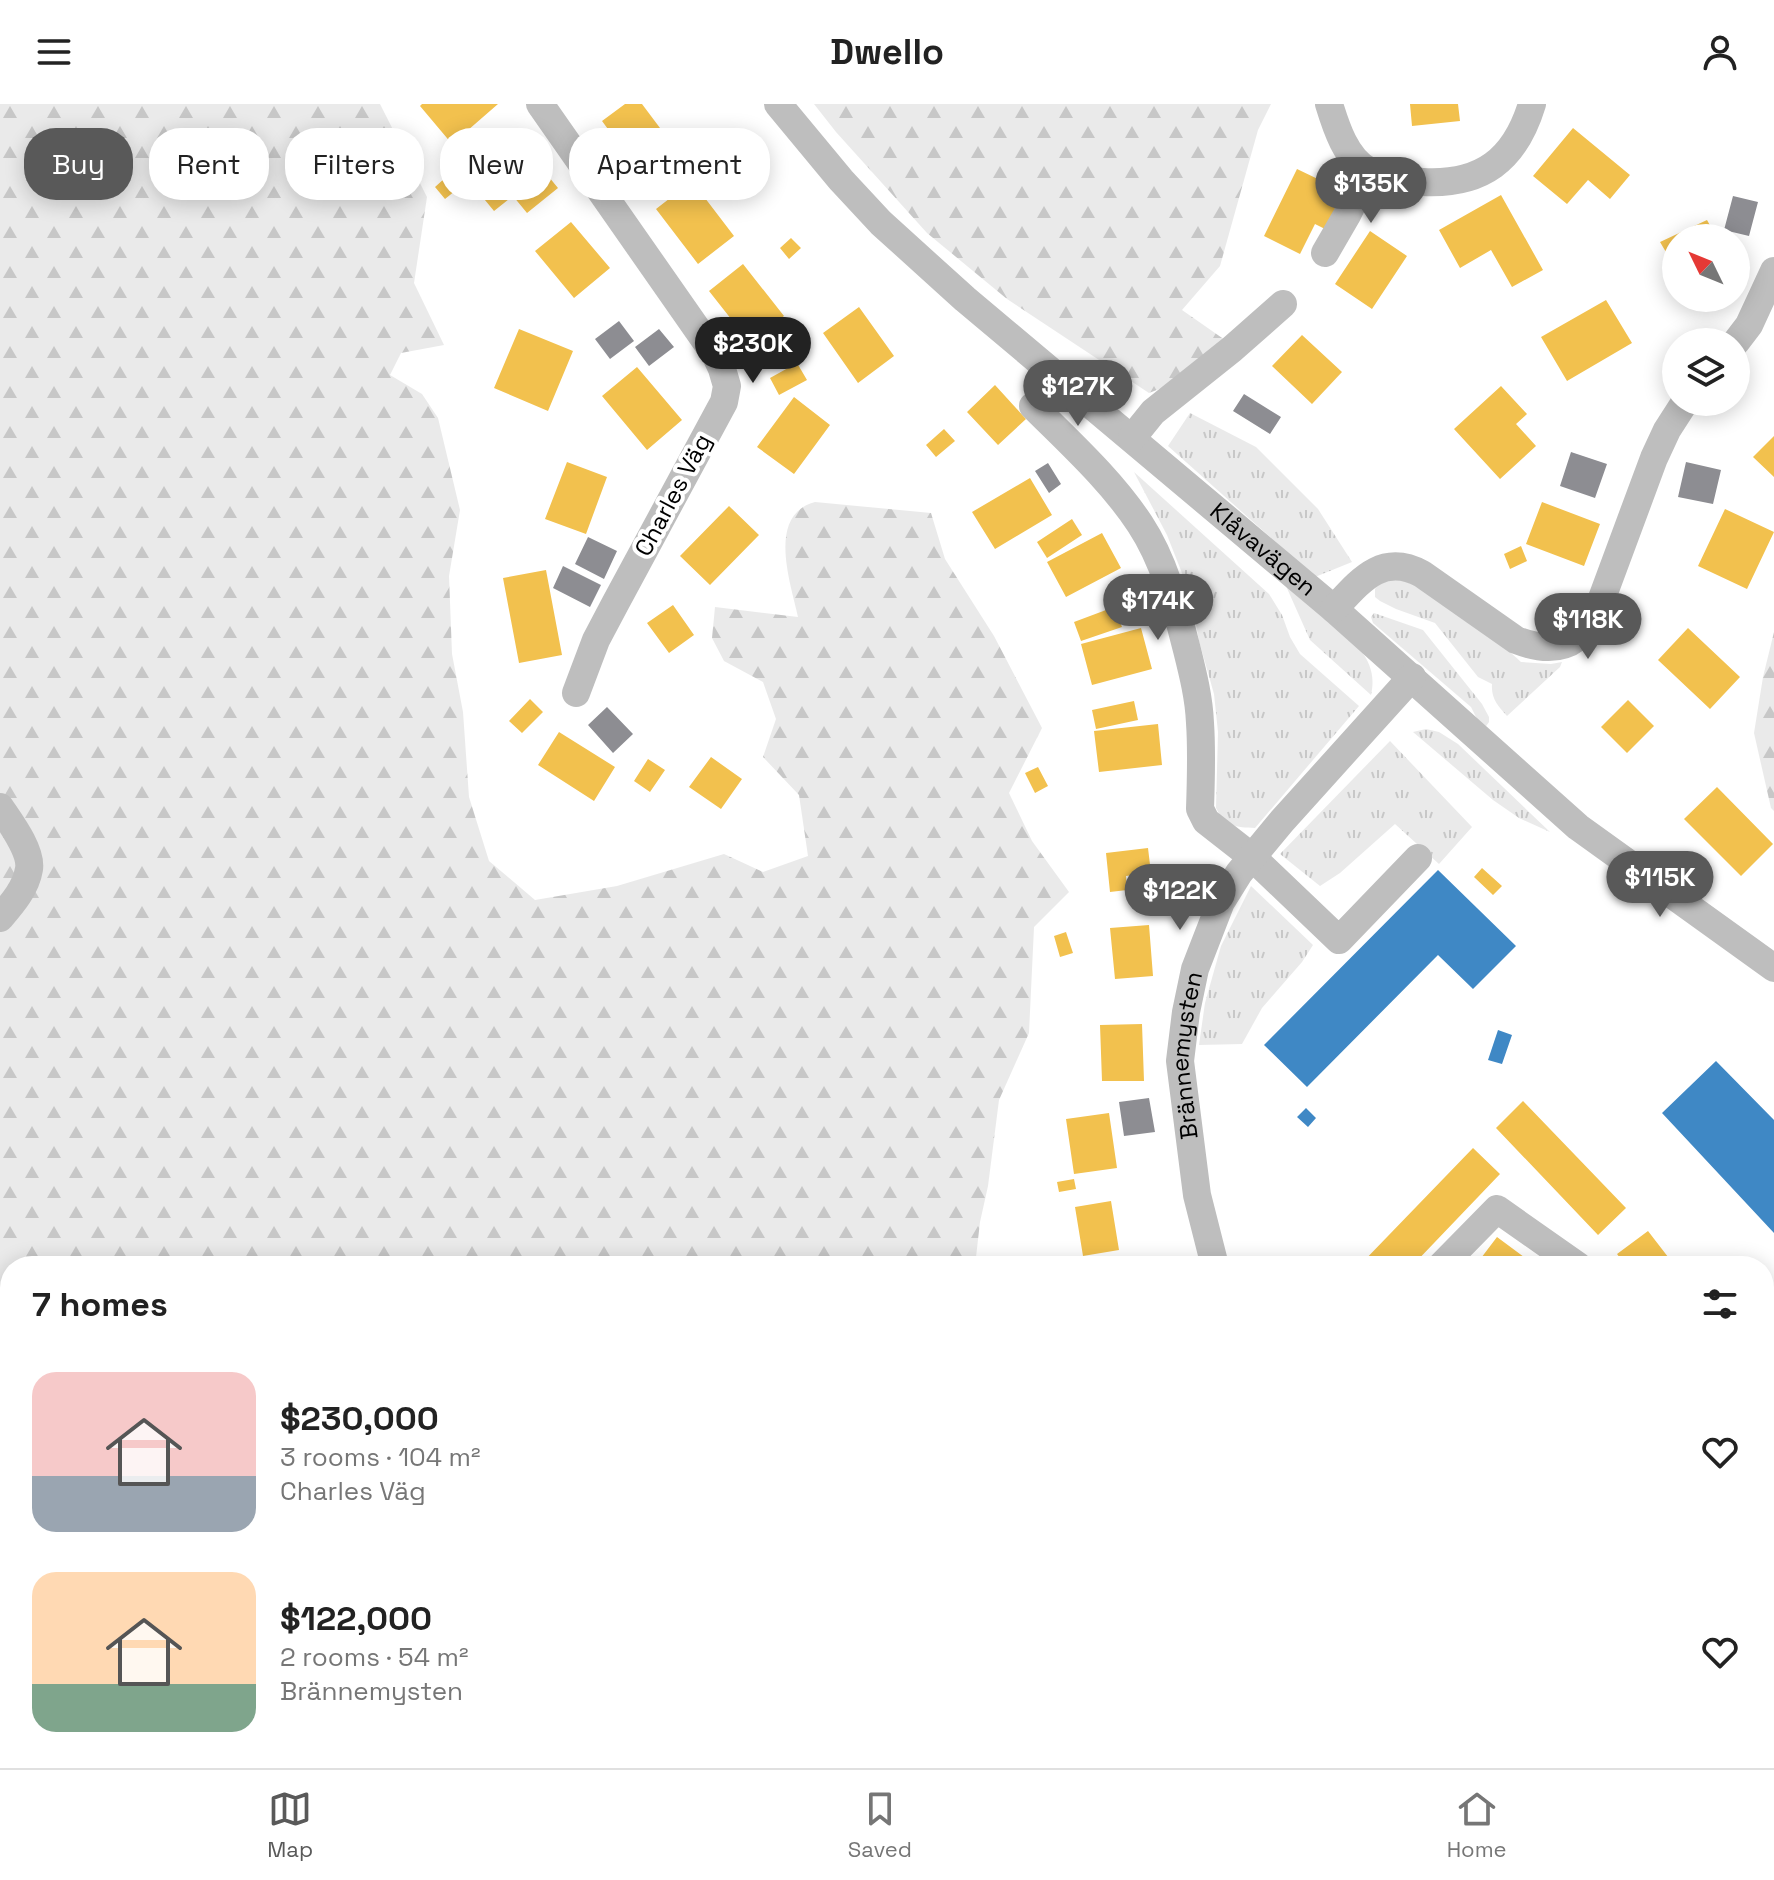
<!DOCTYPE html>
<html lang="en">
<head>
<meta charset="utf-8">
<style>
	body { margin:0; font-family:"Space Grotesk",sans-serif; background:#f2f2f2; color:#222; height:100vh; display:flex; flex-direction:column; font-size:30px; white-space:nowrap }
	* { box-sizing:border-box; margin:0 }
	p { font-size:26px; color:#767676 }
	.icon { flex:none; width:44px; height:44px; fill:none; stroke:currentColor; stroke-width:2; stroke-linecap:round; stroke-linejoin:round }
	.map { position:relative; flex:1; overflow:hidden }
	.sheet { position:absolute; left:0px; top:1152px; width:1774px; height:512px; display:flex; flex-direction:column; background:#fff; border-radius:32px 32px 0 0; box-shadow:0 4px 20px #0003 }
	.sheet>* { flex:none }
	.top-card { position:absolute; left:24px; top:24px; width:800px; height:72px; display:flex; gap:16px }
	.needle { width:52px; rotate:313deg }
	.buttons { position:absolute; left:1662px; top:120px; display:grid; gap:16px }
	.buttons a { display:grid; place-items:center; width:88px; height:88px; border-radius:50%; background:#fff; box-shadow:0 4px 20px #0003; font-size:40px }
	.price { position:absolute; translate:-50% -68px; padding:0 18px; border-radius:28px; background:#595959; color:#fff; font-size:26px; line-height:52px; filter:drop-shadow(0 2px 4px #0008) }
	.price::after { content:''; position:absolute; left:50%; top:48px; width:24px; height:18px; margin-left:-12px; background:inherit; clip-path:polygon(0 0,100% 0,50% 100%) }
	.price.selected { background:#222; color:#fff }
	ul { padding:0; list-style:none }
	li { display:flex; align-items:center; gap:24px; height:200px; padding:0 32px }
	li span { display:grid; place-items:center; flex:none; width:224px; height:160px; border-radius:24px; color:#555 }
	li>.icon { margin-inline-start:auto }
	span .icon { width:96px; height:96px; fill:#fffc; stroke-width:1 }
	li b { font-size:34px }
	h2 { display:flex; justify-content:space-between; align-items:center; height:96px; padding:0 32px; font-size:34px }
	.tag { padding:0 28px; border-radius:32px; background:#fff; box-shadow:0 4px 20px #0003; font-size:28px; line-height:72px }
	.tag.selected { background:#595959; color:#fff }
	header { display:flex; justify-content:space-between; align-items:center; height:104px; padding:0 32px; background:#fff; font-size:36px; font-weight:700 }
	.dock { display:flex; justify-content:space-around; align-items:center; height:112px; border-top:2px solid #e0e0e0; background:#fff; font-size:22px; color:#767676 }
	.dock a { display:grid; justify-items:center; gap:4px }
	.dock .selected { color:#595959 }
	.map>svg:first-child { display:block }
</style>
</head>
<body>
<header><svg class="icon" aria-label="menu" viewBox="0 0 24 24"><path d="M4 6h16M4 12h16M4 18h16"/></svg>Dwello<svg class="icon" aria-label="person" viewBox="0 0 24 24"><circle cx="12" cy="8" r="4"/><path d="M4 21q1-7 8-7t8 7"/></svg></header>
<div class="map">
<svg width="1774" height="1664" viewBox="0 0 1774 1664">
	<defs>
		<pattern id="grass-tufts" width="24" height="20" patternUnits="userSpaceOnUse" patternTransform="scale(2)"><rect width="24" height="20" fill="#eaeaea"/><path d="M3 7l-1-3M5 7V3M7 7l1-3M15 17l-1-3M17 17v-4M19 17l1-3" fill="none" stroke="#c7c7c7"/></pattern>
		<pattern id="forest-firs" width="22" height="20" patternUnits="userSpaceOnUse" patternTransform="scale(2)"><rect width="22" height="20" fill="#eaeaea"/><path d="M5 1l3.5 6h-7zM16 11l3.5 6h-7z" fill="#c7c7c7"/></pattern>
	</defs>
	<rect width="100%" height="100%" fill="#fff"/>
	<path fill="url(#grass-tufts)" d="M1190 309 1256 343 1318 405 1352 458 1315 473 1168 342Z
		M1134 368 1269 490 1282 511 1290 533 1300 550 1359 602 1255 724C1236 723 1225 723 1216 704L1218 628 1214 590 1199 537 1191 492 1167 431Z
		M1394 474H1409L1510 548 1521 558 1551 560 1562 558 1560 563 1507 612C1498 602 1491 595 1492 580L1478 573 1435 519 1396 505 1380 497 1375 493V485L1379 480Z
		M1286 482 1360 545C1371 560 1375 573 1371 591L1310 536Z
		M1374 509 1423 526 1482 600 1489 613V618L1484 625 1479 619 1471 603 1373 519 1371 513Z
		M1426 625 1439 628 1458 640 1550 728 1519 714 1493 696 1413 628Z
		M1390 637 1472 723 1439 760 1395 720 1340 769 1320 782 1280 750Z
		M1251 782 1313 841 1302 858 1262 904 1242 940 1199 941 1205 899 1221 842Z"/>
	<path fill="url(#forest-firs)" d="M0 0H380L427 93 414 179 444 241 401 249 390 271 422 290 438 314 460 406 449 472 452 550 463 608 469 693 489 757 535 796 617 782 724 750 763 768 808 752 799 691 763 653 776 615 763 578 724 557 712 534 715 503 798 513C791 480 766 411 815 398L931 409 945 455 994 532 1042 624 1009 689 1032 737 1069 788 1034 823 1029 929 999 996 988 1082 980 1118 975 1162H10V1654H494L503 1664H0Z
		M814 0H1271L1258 26 1220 162 1182 206 1225 236 1185 275 1149 289 1007 195 927 129 836 28Z
		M1774 528V707L1771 704 1754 629 1763 573Z"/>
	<path fill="#f2c14e" d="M422 0H498L452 40 420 2Z
		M625 0H642L675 44 641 70 602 17Z
		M1410 0H1458L1460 17 1412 22Z
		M1573 24 1630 71 1610 95 1588 76 1567 100 1533 72Z
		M516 33 558 84 527 109 513 92 494 107 466 73Z
		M1297 65 1347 89 1329 127 1315 120 1300 150 1264 132Z
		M445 74 455 87 445 95 435 83Z
		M692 77 734 132 698 160 656 105Z
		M1501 91 1543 166 1512 183 1491 146 1460 164 1439 126Z
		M1707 116 1717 134H1676V165L1660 138Z
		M571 118 610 164 574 194 535 147Z
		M1370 127 1407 152 1372 205 1335 180Z
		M791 134 801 144 789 155 780 144Z
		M743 160 784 212 750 239 709 187Z
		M1606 196 1632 239 1567 277 1541 233Z
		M859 203 894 252 858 279 823 229Z
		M519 225 573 247 548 307 494 284Z
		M1302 231 1342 268 1312 300 1272 262Z
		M797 259 807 276 779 291 770 274Z
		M637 263 682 316 647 346 602 292Z
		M995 281 1026 315 998 341 967 308Z
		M1501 282 1527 310 1516 320 1536 342 1500 375 1454 325Z
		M794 293 830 321 794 370 757 343Z
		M944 325 955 337 936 353 926 341Z
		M1774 332V373L1753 353Z
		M567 358 607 373 586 430 545 415Z
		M1030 374 1052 411 995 445 972 408Z
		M1542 398 1600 420 1584 462 1526 440Z
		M729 402 759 431 710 481 680 452Z
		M1725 405 1774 428 1747 485 1698 462Z
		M1072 415 1082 431 1047 454 1037 438Z
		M1102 429 1121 464 1066 493 1047 458Z
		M1521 442 1527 457 1510 465 1504 450Z
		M546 466 562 551 519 559 503 474Z
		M673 501 694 531 669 549 647 519Z
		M1114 503 1122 523 1081 537 1074 518Z
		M1141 524 1152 565 1092 581 1081 540Z
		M1688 524 1740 573 1710 605 1658 556Z
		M530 595 543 608 522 629 509 617Z
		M1628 596 1654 622 1627 649 1601 623Z
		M1134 597 1138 616 1096 625 1092 606Z
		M1158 620 1162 661 1099 668 1094 627Z
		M559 628 615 663 594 697 538 661Z
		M711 653 742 675 721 705 689 683Z
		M648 655 665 666 650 688 634 677Z
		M1038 663 1048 682 1035 689 1025 669Z
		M1717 683 1773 740 1741 772 1684 715Z
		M1148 744 1151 769 1126 772 1127 786 1110 788 1106 749Z
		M1482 764 1502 782 1493 791 1474 773Z
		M1149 821 1153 872 1115 875 1110 824Z
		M1066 828 1073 849 1060 853 1054 832Z
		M1142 920 1144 977H1102L1100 921Z
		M1523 997 1626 1104 1598 1131 1496 1024Z
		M1109 1009 1117 1064 1074 1070 1066 1015Z
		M1473 1044 1500 1070 1412 1162H1359Z
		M1074 1075 1076 1085 1059 1088 1057 1078Z
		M1111 1097 1119 1146 1083 1152 1075 1103Z
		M1648 1127 1675 1162H1626L1617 1150Z
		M1497 1133 1536 1162H1475Z
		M1764 1284 1774 1300V1377L1764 1361Z
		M1765 1475 1774 1504V1542L1764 1545Z
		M1774 1586V1631L1764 1636V1591Z
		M580 1654H660L672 1664H572Z
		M821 1654H843L856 1664H813Z
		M1002 1654H1050L1042 1664H993Z
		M1221 1654H1282L1292 1664H1231Z
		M1595 1654H1625L1627 1664H1597Z
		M1661 1654H1729L1709 1664H1666Z"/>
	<path fill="#3f88c5" d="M1438 766 1516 842 1473 885 1438 851 1307 983 1264 941Z
		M1498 926 1512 931 1502 960 1488 956Z
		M1716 957 1774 1016V1129L1662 1009Z
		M1306 1004 1316 1014 1308 1023 1297 1013Z"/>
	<path fill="#8d8d92" d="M1733 92 1758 98 1749 132 1724 126Z
		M619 217 634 237 610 255 595 235Z
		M659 225 674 243 649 262 635 243Z
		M1244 290 1281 313 1270 330 1233 307Z
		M1571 348 1607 360 1595 394 1560 382Z
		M1686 358 1721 366 1713 400 1678 393Z
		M1048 359 1061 380 1049 389 1035 367Z
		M588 433 617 447 604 475 575 460Z
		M563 462 601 481 590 503 553 484Z
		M607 603 633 630 613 649 588 621Z
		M1149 994 1155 1028 1124 1032 1119 998Z"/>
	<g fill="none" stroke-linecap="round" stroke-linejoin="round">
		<g stroke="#bebebe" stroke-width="28">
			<path d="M540 0 716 252 722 265 727 282 724 298 615 500 596 536 576 589"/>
			<path id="s1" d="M778 0 841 76 881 119 965 195 1334 505 1578 723 1774 864"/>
			<path d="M1329 0C1336 23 1346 55 1369 67 1385 75 1406 77 1423 78 1482 81 1515 56 1532 0"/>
			<path d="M1325 149 1347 111 1369 67"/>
			<path d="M1736 238 1749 221 1774 167"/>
			<path d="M1033 302C1070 339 1111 376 1140 420 1165 458 1176 503 1187 546 1193 570 1199 594 1200 619 1202 647 1201 676 1200 705L1206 717 1252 753 1339 836 1418 754"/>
			<path d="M1132 334 1153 308 1232 245 1283 200"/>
			<path d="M1334 505C1360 477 1382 448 1422 470L1516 536C1555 551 1581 543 1598 505L1654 354 1667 326 1685 298"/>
			<path d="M0 703C10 718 32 747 29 765 26 784 12 800 0 814"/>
			<path id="s2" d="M1215 1162 1197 1091 1180 957 1186 908 1195 865 1221 798 1239 769 1282 717 1412 573"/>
			<path d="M1441 1162 1497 1105 1578 1162"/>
			<path d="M1764 1407 1774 1440"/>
			<path d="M1764 1564 1774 1558"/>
			<path d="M681 1654 696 1664"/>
			<path d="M1176 1654 1186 1664"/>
			<path d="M1576 1654 1577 1664"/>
			<path d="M933 1664 939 1654"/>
		</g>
	</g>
	<g text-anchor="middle" stroke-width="8" stroke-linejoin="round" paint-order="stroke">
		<g font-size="24" fill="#000" stroke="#fff">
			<text transform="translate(673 391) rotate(-62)" y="8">Charles Väg</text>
			<text dy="8" stroke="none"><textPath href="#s1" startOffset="660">Klåvavägen</textPath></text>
			<text dy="8" stroke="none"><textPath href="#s2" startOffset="214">Brännemysten</textPath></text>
		</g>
	</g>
</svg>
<div class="buttons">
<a><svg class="needle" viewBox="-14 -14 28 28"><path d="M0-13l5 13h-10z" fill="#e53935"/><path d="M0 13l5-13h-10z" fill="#767676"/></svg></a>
<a><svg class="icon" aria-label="layers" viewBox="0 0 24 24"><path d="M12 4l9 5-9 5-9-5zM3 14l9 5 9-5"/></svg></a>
</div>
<b class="price" style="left:1371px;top:121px">$135K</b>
<b class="price selected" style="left:753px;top:281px">$230K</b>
<b class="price" style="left:1078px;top:324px">$127K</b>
<b class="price" style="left:1158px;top:538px">$174K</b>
<b class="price" style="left:1588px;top:557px">$118K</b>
<b class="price" style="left:1660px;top:815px">$115K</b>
<b class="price" style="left:1180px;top:828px">$122K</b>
<div class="top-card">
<a class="tag selected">Buy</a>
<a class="tag">Rent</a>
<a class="tag">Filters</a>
<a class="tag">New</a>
<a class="tag">Apartment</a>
</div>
<section class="sheet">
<h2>7 homes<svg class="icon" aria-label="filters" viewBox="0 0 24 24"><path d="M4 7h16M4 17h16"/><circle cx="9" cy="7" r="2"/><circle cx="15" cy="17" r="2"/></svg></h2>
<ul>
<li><span style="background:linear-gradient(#f6c9c9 65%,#9aa5b1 0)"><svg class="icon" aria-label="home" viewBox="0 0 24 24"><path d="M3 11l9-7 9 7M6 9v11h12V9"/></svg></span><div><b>$230,000</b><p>3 rooms · 104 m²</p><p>Charles Väg</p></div><svg class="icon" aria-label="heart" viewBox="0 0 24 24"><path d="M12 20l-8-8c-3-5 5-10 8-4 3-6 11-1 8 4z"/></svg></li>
<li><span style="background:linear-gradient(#ffd9b3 70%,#7fa58c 0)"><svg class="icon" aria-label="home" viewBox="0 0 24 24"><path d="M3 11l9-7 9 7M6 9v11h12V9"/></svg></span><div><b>$122,000</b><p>2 rooms · 54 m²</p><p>Brännemysten</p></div><svg class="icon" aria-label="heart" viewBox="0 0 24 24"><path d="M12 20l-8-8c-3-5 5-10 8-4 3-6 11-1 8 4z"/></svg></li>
</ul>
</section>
</div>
<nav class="dock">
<a class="selected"><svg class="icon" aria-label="map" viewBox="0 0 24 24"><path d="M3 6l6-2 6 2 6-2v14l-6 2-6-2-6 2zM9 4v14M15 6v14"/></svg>Map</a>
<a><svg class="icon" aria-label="saved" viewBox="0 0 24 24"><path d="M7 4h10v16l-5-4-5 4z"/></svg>Saved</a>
<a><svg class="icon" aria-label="home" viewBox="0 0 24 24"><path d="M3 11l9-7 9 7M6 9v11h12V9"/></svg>Home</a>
</nav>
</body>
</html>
